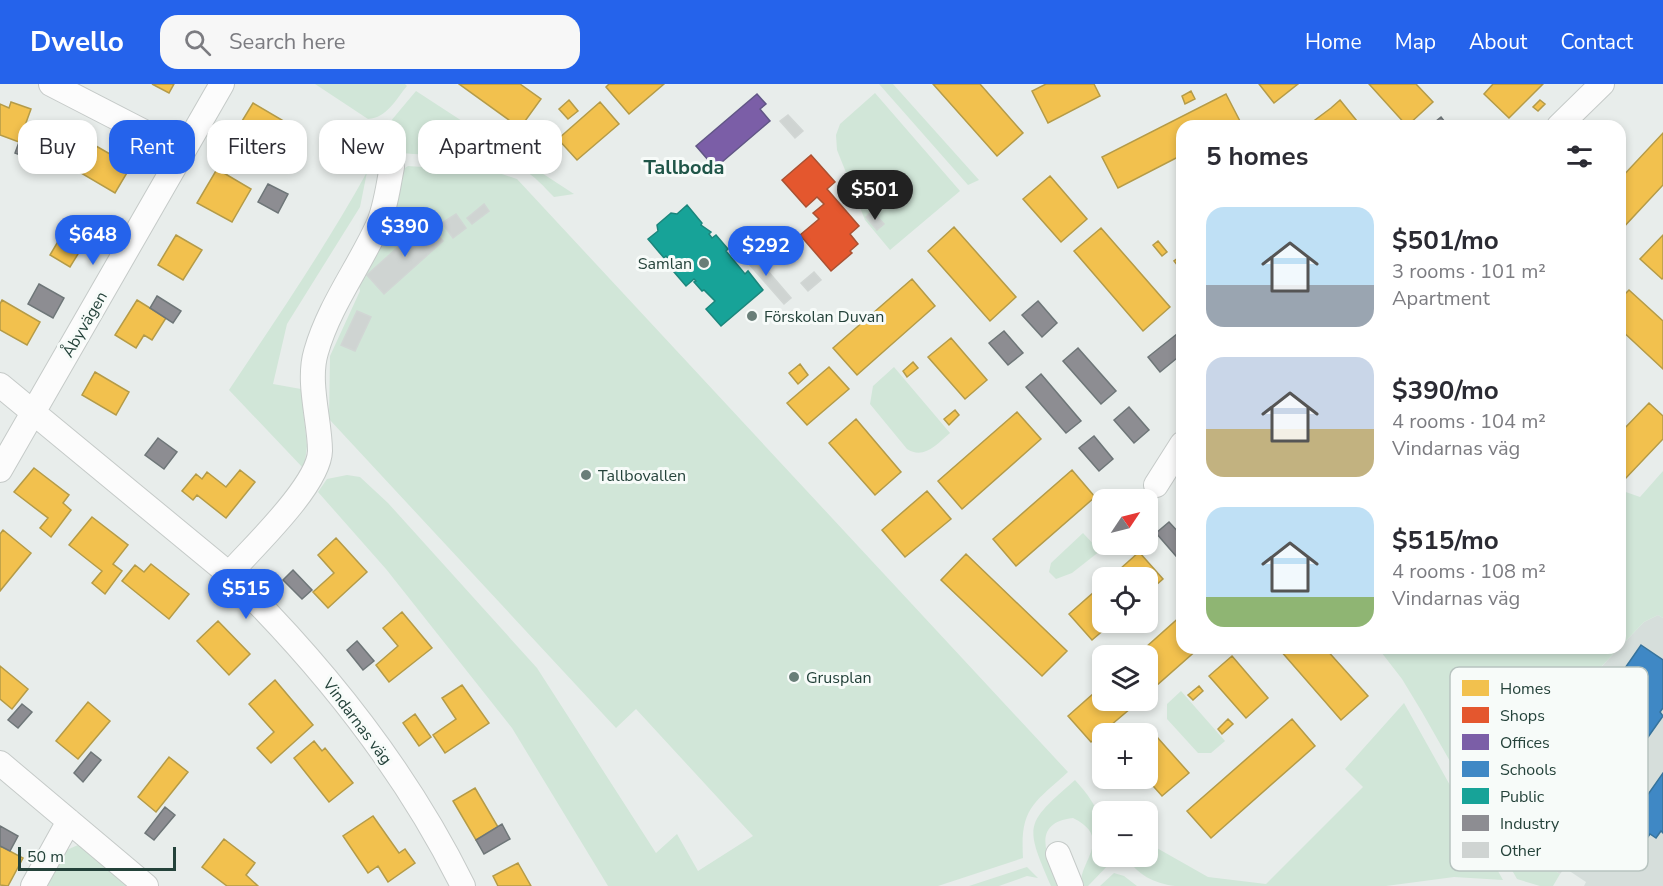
<!DOCTYPE html>
<html lang="en">
<head>
<meta charset="utf-8">
<style>
	body { margin:0; font-family:"Nunito Sans",sans-serif; background:#f7f7f7; color:#2b2b33; height:100vh; display:flex; flex-direction:column; font-size:22px; white-space:nowrap }
	* { box-sizing:border-box; margin:0 }
	p { font-size:20px; color:#7c7c81 }
	.icon { flex:none; width:33px; height:33px; fill:none; stroke:currentColor; stroke-width:2; stroke-linecap:round; stroke-linejoin:round }
	.map { position:relative; flex:1; overflow:hidden }
	.side { position:absolute; left:1176px; top:36px; width:450px; height:534px; display:flex; flex-direction:column; background:#fff; border-radius:18px; box-shadow:0 3px 9px #0003 }
	.side>* { flex:none }
	.guide { position:absolute; left:18px; top:36px; width:570px; height:54px; display:flex; gap:12px }
	.needle { width:39px; rotate:55deg }
	.buttons { position:absolute; left:1092px; top:405px; display:grid; gap:12px }
	.buttons a { display:grid; place-items:center; width:66px; height:66px; border-radius:12px; background:#fff; box-shadow:0 3px 9px #0003; font-size:30px }
	.scale { position:absolute; left:18px; bottom:15px; width:158px; box-sizing:border-box; padding-left:6px; border:3px solid #24423a; border-top:0; font-size:16px; line-height:21px; white-space:nowrap; color:#24423a; -webkit-text-stroke:4px #f7fbf9; paint-order:stroke }
	.price { position:absolute; translate:-50% -51px; padding:0 14px; border-radius:21px; background:#2563eb; color:#fff; font-size:20px; line-height:39px; filter:drop-shadow(0 2px 3px #0008) }
	.price::after { content:''; position:absolute; left:50%; top:36px; width:18px; height:14px; margin-left:-9px; background:inherit; clip-path:polygon(0 0,100% 0,50% 100%) }
	.price.active { background:#222; color:#fff }
	ul { padding:0; list-style:none }
	li { display:flex; align-items:center; gap:18px; height:150px; padding:0 30px }
	li span { display:grid; place-items:center; flex:none; width:168px; height:120px; border-radius:18px; color:#555 }
	li>.icon { margin-inline-start:auto }
	span .icon { width:72px; height:72px; fill:#fffc; stroke-width:1 }
	li b { font-size:26px }
	h2 { display:flex; justify-content:space-between; align-items:center; height:72px; padding:0 30px; font-size:26px }
	.tag { padding:0 21px; border-radius:18px; background:#fff; box-shadow:0 3px 9px #0003; font-size:21px; line-height:54px }
	.tag.active { background:#2563eb; color:#fff }
	header { display:flex; align-items:center; gap:36px; box-sizing:border-box; height:84px; padding:0 30px; background:#2563eb; color:#fff }
	header strong { font-size:28px }
	nav { display:flex; gap:33px; margin-inline-start:auto; font-size:21px }
	.search { width:420px; height:54px; background:#f7f7f7; display:flex; align-items:center; gap:15px; box-sizing:border-box; padding:0 21px; border-radius:18px; color:#7c7c81; font-size:22px }
	.map>svg:first-child { display:block }
</style>
</head>
<body>
<header>
<strong>Dwello</strong>
<div class="search"><svg class="icon" aria-label="search" viewBox="0 0 24 24"><circle cx="10" cy="10" r="6"/><path d="M15 15l6 6"/></svg>Search here</div>
<nav><a>Home</a><a>Map</a><a>About</a><a>Contact</a></nav>
</header>
<div class="map">
<svg width="1663" height="802" viewBox="0 0 1663 802">
	<rect width="100%" height="100%" fill="#e8edeb"/>
	<path fill="#d6dedb" d="M1658 531 1663 534V802H1584L1586 798 1565 784 1560 790 1489 743 1511 699 1583 602 1644 538Z"/>
	<path fill="#d1e6d8" d="M315 0H405L407 2C396 15 387 34 368 35Z
		M879 0H893L979 96 968 101Z
		M416 7 574 110 554 113C544 103 535 92 522 85 496 72 433 72 402 69L394 63 386 45 390 38Z
		M875 9 960 107 890 166 865 136 837 66 836 51 840 40Z
		M408 82 496 88 517 95 1068 688C1033 720 1020 724 1023 774L938 802H608L512 644 386 485 318 408 327 395 347 391 360 393 388 419 537 584 656 769 677 750 698 787 753 752 636 625 616 644 329 335 330 272 360 207 359 200 402 86Z
		M367 88 360 123 287 240 273 300 301 305 307 362 304 385 229 306C277 234 325 164 367 88Z
		M894 283 950 349C937 360 924 376 907 365L870 320 873 302Z
		M1663 387V534L1658 531 1644 538 1620 563V406L1640 413Z
		M1083 449 1100 467 1072 489 1056 495 1049 488 1051 479Z
		M1378 564H1619L1583 602 1511 699 1489 742 1560 790 1553 802H1540L1517 795 1422 628 1402 595Z
		M1181 607 1225 657 1211 669H1198L1167 635V620Z
		M1404 619 1503 796 1454 793 1386 802H1175C1153 799 1138 791 1126 773L1148 772V759L1208 793 1266 800 1363 703 1345 685Z
		M1075 696C1101 725 1102 735 1102 772L1115 773V774L1088 802H1082C1075 781 1116 755 1073 734 1028 739 1049 776 1060 802H1051C1024 740 1025 740 1075 696Z
		M78 761 88 765 134 802H44L62 768Z
		M1027 783 1038 794 1027 792 999 802H969Z
		M1114 789 1124 792 1137 802H1100Z"/>
	<path fill="#f2c14e" stroke="#b49b48" stroke-width="1.5" d="M152 0H174L169 9Z
		M459 0H520L541 15 520 44Z
		M609 0H664L629 30 606 3Z
		M933 0H980L1023 49 997 72Z
		M1046 0H1094L1100 12 1048 39 1032 7Z
		M1259 0H1298L1274 19Z
		M1369 0H1416L1433 18 1407 42Z
		M1493 0H1543L1509 34 1484 10Z
		M1191 7 1195 15 1185 20 1182 12Z
		M1226 10 1242 41 1182 42V71L1118 104 1102 73Z
		M569 16 578 27 568 35 559 25Z
		M1340 16 1361 42H1307L1331 24Z
		M1540 16 1545 20 1538 27 1533 23Z
		M11 18 31 25 19 58 0 51V20L9 24Z
		M600 18 619 40 577 76 558 55Z
		M253 19 287 39 273 62 239 42Z
		M1663 49V101L1620 147V95Z
		M96 62 131 82 115 109 81 89Z
		M217 85 251 105 232 138 197 119Z
		M1050 92 1087 135 1061 158 1023 115Z
		M73 132 94 144 70 183 50 171Z
		M954 143 1016 213 990 237 928 167Z
		M1101 144 1170 223 1143 247 1074 167Z
		M176 151 202 166 183 196 158 181Z
		M1663 151V194L1662 195 1640 175Z
		M1158 157 1167 168 1162 172 1153 161Z
		M1182 171V187L1174 177Z
		M912 195 935 222 857 291 833 264Z
		M1629 206 1663 237V285L1620 245V215Z
		M2 216 40 238 27 261 0 246V220Z
		M137 216 166 234 152 256 144 251 136 264 115 251Z
		M951 254 987 296 965 315 928 273Z
		M913 278 918 284 907 293 903 287Z
		M800 280 808 291 798 300 789 289Z
		M829 283 849 305 807 341 787 319Z
		M95 288 129 308 116 331 82 311Z
		M1649 319 1663 332V355L1626 394 1620 388V349Z
		M955 326 959 331 949 341 944 335Z
		M1017 328 1041 355 962 425 938 397Z
		M856 335 901 388 875 411 829 359Z
		M34 384 69 411 63 419 71 426 51 453 40 444 48 434 14 408Z
		M240 386 255 398 226 434 197 411 193 416 182 407 196 390 202 395 207 388 226 403Z
		M1072 386 1095 413 1016 482 993 455Z
		M927 407 951 435 905 473 882 446Z
		M92 433 128 461 113 480 122 487 105 510 92 499 102 487 69 461Z
		M3 446 31 469 0 507V450Z
		M336 454 367 488 328 524 313 508 334 489 318 471Z
		M1139 468 1163 495 1148 508V494H1110Z
		M966 470 1067 567 1042 592 941 496Z
		M151 480 189 510 169 535 122 497 135 481 144 488Z
		M1102 501V538H1113L1092 556 1069 530Z
		M402 528 432 564 389 598 376 581 398 562 383 544Z
		M1182 531V564H1199L1148 609V572H1136Z
		M218 537 250 570 229 591 197 557Z
		M1282 564H1325L1368 612 1341 636 1280 566Z
		M1232 572 1268 614 1246 634 1209 592Z
		M0 582 28 605 12 625 0 615Z
		M275 596 313 641 271 679 257 664 274 648 249 620Z
		M462 601 489 639 445 669 433 651 456 635 442 614Z
		M1102 602V616H1134L1137 619 1091 658 1068 632Z
		M1199 602 1203 607 1193 616 1188 611Z
		M88 618 110 637 78 675 56 657Z
		M415 630 431 653 419 662 403 639Z
		M1228 635 1233 640 1222 650 1218 645Z
		M1292 635 1315 662 1211 754 1187 727Z
		M1149 644 1189 689 1162 712 1146 694 1148 650H1143Z
		M314 657 322 667 325 664 353 699 329 718 294 674Z
		M169 673 188 688 156 728 138 713Z
		M475 704 498 743 476 756 453 717Z
		M373 732 399 769 405 765 415 779 388 798 378 782 368 789 343 752Z
		M224 755 255 779 246 791 258 802H227L202 783Z
		M0 762 23 774 8 802 0 801Z
		M518 779 531 802H498L493 792Z"/>
	<path fill="#e4572e" stroke="#aa5132" stroke-width="1.5" d="M811 71 835 98 827 105 859 142 850 150 858 160 850 167 852 169 831 187 800 151 819 135 813 129 824 120 817 113 806 123 782 96Z"/>
	<path fill="#7b5ea7" stroke="#615686" stroke-width="1.5" d="M757 10 766 20 760 25 770 37 715 84 696 62Z"/>
	<path fill="#3f88c5" stroke="#37739b" stroke-width="1.5" d="M1641 561 1663 576V624L1660 628 1663 632 1646 656 1642 654 1624 679 1628 682 1613 703 1590 686 1597 676 1573 659Z
		M1663 689V749L1661 747 1656 754 1650 750 1645 757 1625 743Z"/>
	<path fill="#17a398" stroke="#1b867c" stroke-width="1.5" d="M687 121 702 139 701 141 711 148 709 150 712 154 716 151 728 165 726 167 745 190 748 187 763 206 721 242 706 225 715 217 704 206 702 207 694 198 696 197 694 195 686 202 674 188 677 185 666 172 664 174 648 155 658 147 657 141 671 129 677 130Z"/>
	<path fill="#8d8d92" stroke="#6e7678" stroke-width="1.5" d="M1441 33 1448 42H1430Z
		M22 50 33 54 26 73 15 69Z
		M268 100 288 110 278 129 258 118Z
		M39 200 64 214 53 234 28 220Z
		M157 212 181 227 173 239 150 224Z
		M1038 217 1057 239 1042 253 1022 231Z
		M1182 246V270L1160 288 1148 273Z
		M1004 247 1023 269 1008 281 989 259Z
		M1078 264 1116 307 1101 320 1063 277Z
		M1041 290 1081 337 1066 349 1026 303Z
		M1129 323 1149 346 1134 359 1114 336Z
		M1094 352 1113 375 1099 387 1079 364Z
		M158 354 177 368 164 385 145 371Z
		M1169 438 1182 452V479L1156 449Z
		M293 486 312 506 302 515 283 496Z
		M357 557 374 577 363 586 347 566Z
		M22 620 32 628 18 644 8 636Z
		M91 668 101 676 83 698 74 689Z
		M165 723 175 731 154 756 145 749Z
		M502 740 510 755 484 770 476 756Z
		M0 742 18 752 10 767 0 762Z"/>
	<path fill="#cfd4d2" stroke="#d1d6d4" stroke-width="1.5" d="M788 31 803 47 795 54 780 37Z
		M484 120 489 127 472 140 467 134Z
		M872 127 884 140 877 146 866 133Z
		M456 130 466 144 453 154 442 139Z
		M426 138 443 157 384 210 367 191Z
		M750 166 791 214 784 220 742 172Z
		M814 188 821 196 808 207 801 199Z
		M357 227 371 233 355 267 341 261Z"/>
	<g fill="none" stroke-linecap="round" stroke-linejoin="round">
		<defs>
			<path id="minor" d="M51 0 183 68
				M1559 42 1602 0
				M0 301 229 490C322 581 405 685 463 802
				M0 386 222 0
				M1156 401 1182 360
				M229 490C252 464 319 401 320 367 320 337 307 298 316 268 329 222 359 183 378 141 386 123 388 102 392 83
				M0 679 146 802
				M1058 770 1071 802
				M33 802 69 737"/>
		</defs>
		<use href="#minor" stroke="#c5cac8" stroke-width="26"/>
		<use href="#minor" stroke="#fcfcfc" stroke-width="24"/>
	</g>
	<g fill="#697e78" stroke="#f7fbf9" stroke-width="2">
		<circle cx="704" cy="179" r="6"/>
		<circle cx="752" cy="232" r="6"/>
		<circle cx="586" cy="391" r="6"/>
		<circle cx="794" cy="593" r="6"/>
	</g>
	<g text-anchor="middle" stroke-width="6" stroke-linejoin="round" paint-order="stroke">
		<g font-size="16" fill="#24423a" stroke="#f7fbf9" text-anchor="start">
			<text x="692" y="185" text-anchor="end">Samlan</text>
			<text x="764" y="238">Förskolan Duvan</text>
			<text x="598" y="397">Tallbovallen</text>
			<text x="806" y="599">Grusplan</text>
		</g>
		<g font-size="16" fill="#24423a" stroke="#f7fbf9">
			<text transform="translate(84 240) rotate(-60)" y="6">Åbyvägen</text>
			<text transform="translate(358 637) rotate(53)" y="6">Vindarnas väg</text>
		</g>
		<g font-size="20" font-weight="bold" fill="#1f5548" stroke="#f7fbf9">
			<text x="684" y="90">Tallboda</text>
		</g>
	</g>
	<rect x="1450" y="583" width="198" height="204" rx="9" fill="#f7fbf9" stroke="#b8c4c0" stroke-width="1.5"/>
	<rect x="1462" y="596" width="27" height="16" fill="#f2c14e"/>
	<rect x="1462" y="623" width="27" height="16" fill="#e4572e"/>
	<rect x="1462" y="650" width="27" height="16" fill="#7b5ea7"/>
	<rect x="1462" y="677" width="27" height="16" fill="#3f88c5"/>
	<rect x="1462" y="704" width="27" height="16" fill="#17a398"/>
	<rect x="1462" y="731" width="27" height="16" fill="#8d8d92"/>
	<rect x="1462" y="758" width="27" height="16" fill="#cfd4d2"/>
	<g font-size="16" fill="#24423a">
		<text x="1500" y="610">Homes</text>
		<text x="1500" y="637">Shops</text>
		<text x="1500" y="664">Offices</text>
		<text x="1500" y="691">Schools</text>
		<text x="1500" y="718">Public</text>
		<text x="1500" y="745">Industry</text>
		<text x="1500" y="772">Other</text>
	</g>
</svg>
<div class="buttons">
<a><svg class="needle" viewBox="-14 -14 28 28"><path d="M0-13l5 13h-10z" fill="#e53935"/><path d="M0 13l5-13h-10z" fill="#7c7c81"/></svg></a>
<a><svg class="icon" aria-label="locate" viewBox="0 0 24 24"><circle cx="12" cy="12" r="6"/><path d="M12 2v4M12 18v4M2 12h4M18 12h4"/></svg></a>
<a><svg class="icon" aria-label="layers" viewBox="0 0 24 24"><path d="M12 4l9 5-9 5-9-5zM3 14l9 5 9-5"/></svg></a>
<a>+</a>
<a>−</a>
</div>
<div class="scale">50 m</div>
<b class="price active" style="left:875px;top:137px">$501</b>
<b class="price" style="left:405px;top:174px">$390</b>
<b class="price" style="left:93px;top:182px">$648</b>
<b class="price" style="left:766px;top:193px">$292</b>
<b class="price" style="left:246px;top:536px">$515</b>
<div class="guide">
<a class="tag">Buy</a>
<a class="tag active">Rent</a>
<a class="tag">Filters</a>
<a class="tag">New</a>
<a class="tag">Apartment</a>
</div>
<section class="side">
<h2>5 homes<svg class="icon" aria-label="filters" viewBox="0 0 24 24"><path d="M4 7h16M4 17h16"/><circle cx="9" cy="7" r="2"/><circle cx="15" cy="17" r="2"/></svg></h2>
<ul>
<li><span style="background:linear-gradient(#bfe0f5 65%,#9aa5b1 0)"><svg class="icon" aria-label="home" viewBox="0 0 24 24"><path d="M3 11l9-7 9 7M6 9v11h12V9"/></svg></span><div><b>$501/mo</b><p>3 rooms · 101 m²</p><p>Apartment</p></div></li>
<li><span style="background:linear-gradient(#c9d6e8 60%,#c2b280 0)"><svg class="icon" aria-label="home" viewBox="0 0 24 24"><path d="M3 11l9-7 9 7M6 9v11h12V9"/></svg></span><div><b>$390/mo</b><p>4 rooms · 104 m²</p><p>Vindarnas väg</p></div></li>
<li><span style="background:linear-gradient(#bfe0f5 75%,#8fb573 0)"><svg class="icon" aria-label="home" viewBox="0 0 24 24"><path d="M3 11l9-7 9 7M6 9v11h12V9"/></svg></span><div><b>$515/mo</b><p>4 rooms · 108 m²</p><p>Vindarnas väg</p></div></li>
</ul>
</section>
</div>
</body>
</html>
